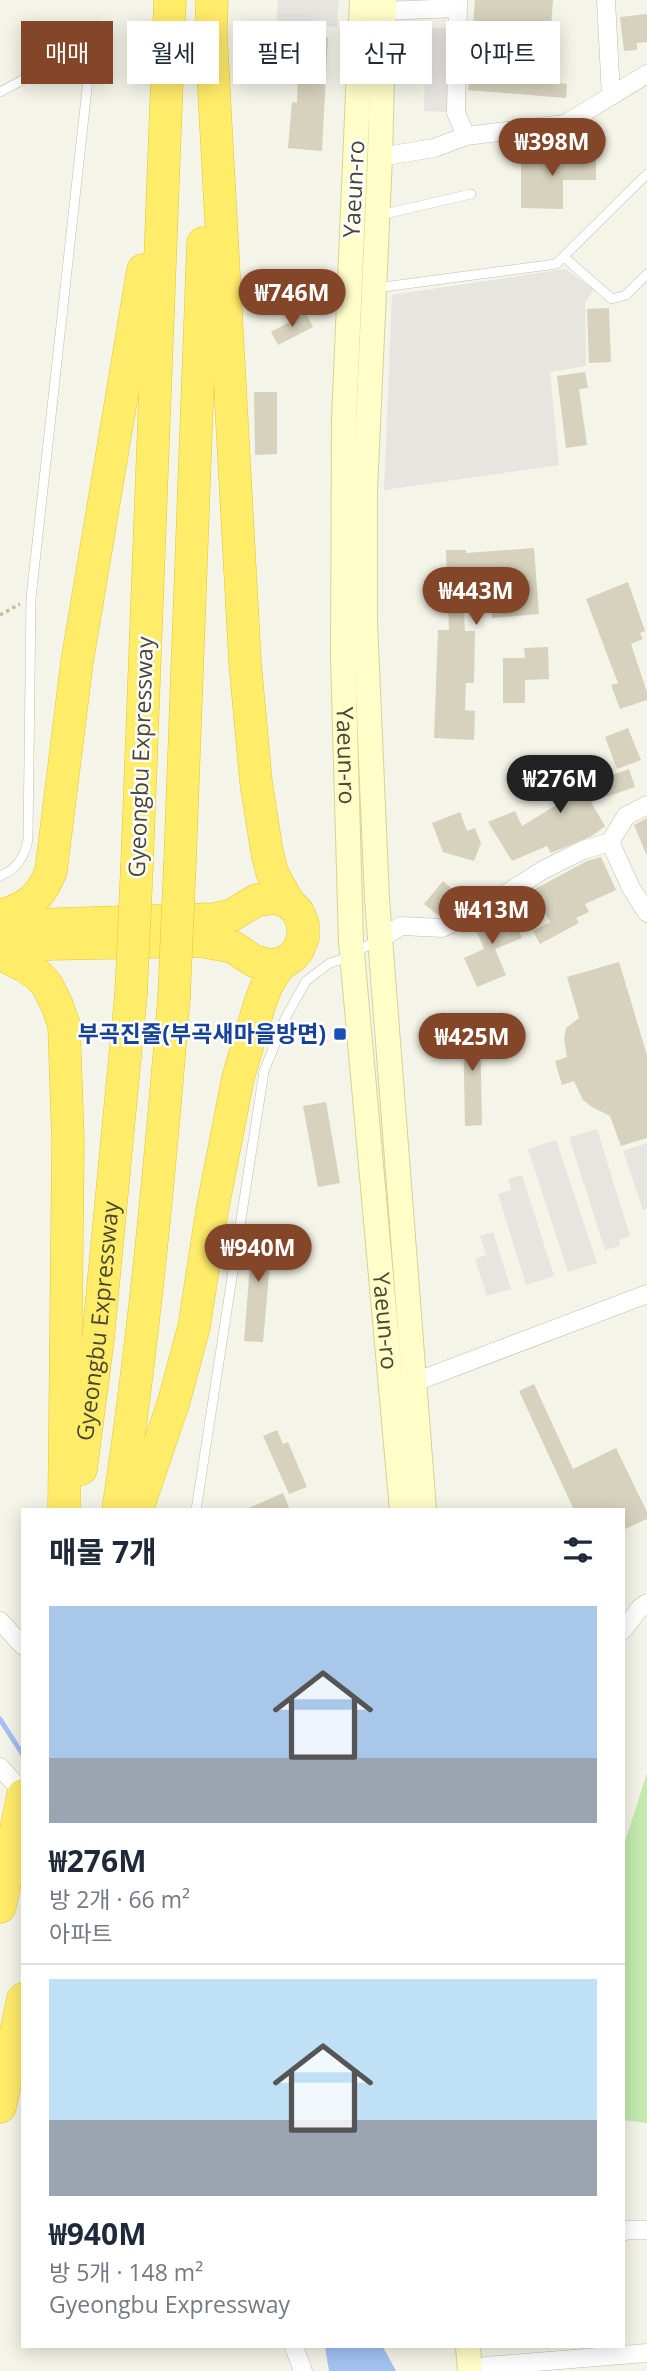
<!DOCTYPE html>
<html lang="ko">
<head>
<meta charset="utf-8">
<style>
	body { margin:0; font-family:"Open Sans","Noto Sans KR",sans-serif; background:#f2f2f3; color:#1f2937; height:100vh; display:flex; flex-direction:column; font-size:26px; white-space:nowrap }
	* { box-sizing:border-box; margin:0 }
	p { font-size:23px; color:#747a83 }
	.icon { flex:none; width:38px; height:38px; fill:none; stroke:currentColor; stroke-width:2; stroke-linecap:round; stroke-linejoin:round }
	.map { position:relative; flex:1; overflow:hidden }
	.details { position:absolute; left:21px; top:1508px; width:604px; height:840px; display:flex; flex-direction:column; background:#fff; border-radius:0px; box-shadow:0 4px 18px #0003 }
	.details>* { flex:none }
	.banner { position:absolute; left:21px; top:21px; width:606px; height:63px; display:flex; gap:14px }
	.price { position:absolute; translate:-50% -60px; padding:0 16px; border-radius:24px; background:#844628; color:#fff; font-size:23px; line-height:46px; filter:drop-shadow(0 2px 4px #0008) }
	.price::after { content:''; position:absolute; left:50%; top:42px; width:21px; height:16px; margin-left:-10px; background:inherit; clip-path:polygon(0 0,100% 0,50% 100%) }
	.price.selected { background:#222; color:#fff }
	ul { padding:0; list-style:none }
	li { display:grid; align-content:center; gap:14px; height:371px; padding:0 28px }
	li+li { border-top:2px solid #e0e1e3 }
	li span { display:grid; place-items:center; height:217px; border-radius:0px; color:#555 }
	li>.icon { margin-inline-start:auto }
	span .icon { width:126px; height:126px; fill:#fffc; stroke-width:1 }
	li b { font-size:30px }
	h2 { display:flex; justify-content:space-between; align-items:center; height:84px; padding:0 28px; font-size:30px }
	.chip { padding:0 24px; border-radius:0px; background:#fff; box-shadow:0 4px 18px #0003; font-size:24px; line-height:63px }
	.chip.selected { background:#844628; color:#fff }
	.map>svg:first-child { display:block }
</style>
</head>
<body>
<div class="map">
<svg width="647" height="2371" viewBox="0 0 647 2371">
	<rect width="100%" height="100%" fill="#f5f4e8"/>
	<path fill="#c4eab0" d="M647 1773V2123L623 2120V1848Z"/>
	<path fill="#e6e5e0" d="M278 0H339L337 27 276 23Z
		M426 28H452L450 112 424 111Z
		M565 269 594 289 585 302 586 366 550 372 559 465 384 490 392 295Z
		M597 1129 630 1236 619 1240 620 1246 605 1250 569 1137Z
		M556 1140 597 1263 568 1272 528 1149Z
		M647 1143V1208L643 1210 623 1151Z
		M522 1175 554 1276 526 1285 498 1194 511 1190 508 1179Z
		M493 1232 511 1289 487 1296 475 1259 486 1255 480 1236Z"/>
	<path fill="#a3c2f3" d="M325 2347H383L396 2371H329Z"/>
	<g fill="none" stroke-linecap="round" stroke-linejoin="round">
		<path stroke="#a3c2f3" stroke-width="5" d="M0 1719 23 1755"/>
	</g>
	<path fill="#d7d2bd" d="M475 0H553L547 82 567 84 566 98 468 90Z
		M647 14V42L637 43V50L624 51 620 17Z
		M299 37 328 38 322 151 288 148 292 102 297 103Z
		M521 154 596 155V180H563V209L521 208Z
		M609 308 611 362 589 363 587 309Z
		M306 313 313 327 278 345 271 332Z
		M585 372 588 388 579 389 587 445 566 448 557 376Z
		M254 392H277V454L255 455Z
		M534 548 539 614 492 618 489 576 462 577 465 631H475L474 683H466L465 710 475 711 474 740 434 738 438 630H449L446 550H466V553Z
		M628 582 645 631 640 633 643 639 631 644 647 692V700L620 709 611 685 618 683 586 599Z
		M548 647 549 679 525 680V703H503V658H525L524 648Z
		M628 728 641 760 617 769 605 737Z
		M564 763 582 786 629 769 635 787 591 802 605 826 592 836 551 853 547 846 512 861 488 822 515 811 522 826 558 804 541 782Z
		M460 812 467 831 475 828 481 843 474 861 443 852 432 823Z
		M647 818V856L634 825Z
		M601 857 616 890 585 904 589 912 576 918 579 923 540 944 533 931 550 922 531 891 587 861Z
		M443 881 465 900 458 908 439 916 424 904Z
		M508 906 522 938 495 949 506 975 477 987 464 958 484 949 474 925Z
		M619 962 647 1055V1138L621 1146 610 1116 592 1107 583 1100 574 1081 562 1085 555 1061 567 1057 564 1039 566 1028 579 1018 567 977Z
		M463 1021H480L482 1125 465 1126Z
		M326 1102 340 1183 318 1187 303 1106Z
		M253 1227 273 1229 263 1342 244 1341Z
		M534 1384 573 1469 616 1448 647 1512V1519L623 1530V1510H574L519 1391Z
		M277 1430 283 1444 288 1442 307 1487 289 1494 263 1436Z
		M283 1493 290 1510H244Z"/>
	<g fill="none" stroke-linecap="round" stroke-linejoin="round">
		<defs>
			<path id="service" d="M0 92 92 43 31 598 28 839C25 857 17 869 0 876
				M380 215 471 194
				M564 257 612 299 626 295 647 274
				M376 288 556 264 647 174
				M196 1510 264 1071 286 1017 306 981 330 963 343 959 378 940"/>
			<path id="minor" d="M606 0 611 96
				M383 11 458 8
				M466 136 565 124 647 74
				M380 157 434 148 466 136 456 113 458 0
				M610 842 631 888 647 913
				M380 939 401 926 442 928 487 906 543 870 583 850 610 842 626 816 647 805
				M415 1382 647 1294
				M0 1621 23 1646
				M623 1630 641 1607 647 1603
				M0 1767 23 1793
				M623 2232 627 2230H647
				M294 2347 303 2371
				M486 2366 647 2353"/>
			<g id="secondary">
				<path id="s1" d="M362 0 344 420 343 656 351 942 402 1510"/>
				<path d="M384 0 380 157 365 491V622L377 899 424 1510"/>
				<path d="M468 2347 470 2371"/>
			</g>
			<g id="motorway">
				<path d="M211 36 245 662 256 782 267 852 272 872 288 902"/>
				<path d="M210 55 212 0"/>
				<path d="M180 861 203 243"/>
				<path d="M137 864 170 0"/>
				<path d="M0 916C28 907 40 899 51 871L77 662 143 270"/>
				<path d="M0 926 214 919 232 915 257 900 275 898 288 902 298 912 303 924V938L298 950 292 957 283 963 270 965 254 961 233 947 200 941 0 945"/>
				<path d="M0 954 25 966 38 975 47 985 57 1005 64 1025 68 1141 64 1510"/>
				<path id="s2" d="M81 1469 98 1339 131 994"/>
				<path d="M118 1510C144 1340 160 1169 174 997"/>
				<path d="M137 1510 174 1401 194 1327 212 1211 238 1078 260 1003 267 985 280 964"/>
				<path d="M0 1907 23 1795"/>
				<path d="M0 2107 23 1999"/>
			</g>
		</defs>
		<use href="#service" stroke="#c1beaa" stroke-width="10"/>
		<use href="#minor" stroke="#c1beaa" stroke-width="19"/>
		<use href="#secondary" stroke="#d6d397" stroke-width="26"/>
		<use href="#motorway" stroke="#e3c734" stroke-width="33"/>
		<path stroke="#c3bd9b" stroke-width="3.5" stroke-dasharray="3.5 3.5" stroke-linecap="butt" d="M0 615 20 604"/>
		<use href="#service" stroke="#fff" stroke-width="9"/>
		<use href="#minor" stroke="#fff" stroke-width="18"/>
		<use href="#secondary" stroke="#fffdc8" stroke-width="24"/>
		<use href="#motorway" stroke="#ffec69" stroke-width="32"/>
		<defs>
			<path id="motorway-bridge" d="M131 994 137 864
				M174 997 180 861"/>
		</defs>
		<use href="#motorway-bridge" stroke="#e3c734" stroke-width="33" stroke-linecap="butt"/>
		<use href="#motorway-bridge" stroke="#ffec69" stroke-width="32"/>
	</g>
	<rect fill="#1a4fb4" stroke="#fff" stroke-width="2.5" x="333" y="1027" width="14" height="14" rx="3.5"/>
	<g text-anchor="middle" stroke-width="5" stroke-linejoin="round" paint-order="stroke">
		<g font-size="23" fill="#494537" stroke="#fff">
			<text transform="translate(354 189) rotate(-87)" y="8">Yaeun-ro</text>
			<text dy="8" stroke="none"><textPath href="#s1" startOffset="756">Yaeun-ro</textPath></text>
			<text transform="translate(141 757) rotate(-88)" y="8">Gyeongbu Expressway</text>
			<text dy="8" stroke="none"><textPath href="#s1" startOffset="1323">Yaeun-ro</textPath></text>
			<text dy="8" stroke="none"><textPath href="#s2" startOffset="149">Gyeongbu Expressway</textPath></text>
		</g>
		<g font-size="23" font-weight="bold" fill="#164399" stroke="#fff" text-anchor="end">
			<text x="326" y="1042">부곡진줄(부곡새마을방면)</text>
		</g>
	</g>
</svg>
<b class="price" style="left:552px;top:178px">₩398M</b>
<b class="price" style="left:292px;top:329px">₩746M</b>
<b class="price" style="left:476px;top:627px">₩443M</b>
<b class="price selected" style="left:560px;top:815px">₩276M</b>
<b class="price" style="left:492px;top:946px">₩413M</b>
<b class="price" style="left:472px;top:1073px">₩425M</b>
<b class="price" style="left:258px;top:1284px">₩940M</b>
<div class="banner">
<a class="chip selected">매매</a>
<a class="chip">월세</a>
<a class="chip">필터</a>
<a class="chip">신규</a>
<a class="chip">아파트</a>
</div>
<section class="details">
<h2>매물 7개<svg class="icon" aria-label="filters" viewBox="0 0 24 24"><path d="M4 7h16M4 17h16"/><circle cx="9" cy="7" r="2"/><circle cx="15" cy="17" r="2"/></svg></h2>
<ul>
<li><span style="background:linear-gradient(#a9c7e8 70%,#9aa5b1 0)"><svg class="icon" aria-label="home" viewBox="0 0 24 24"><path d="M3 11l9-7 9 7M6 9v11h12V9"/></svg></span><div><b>₩276M</b><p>방 2개 · 66 m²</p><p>아파트</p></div></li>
<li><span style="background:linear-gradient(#bfe0f5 65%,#9aa5b1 0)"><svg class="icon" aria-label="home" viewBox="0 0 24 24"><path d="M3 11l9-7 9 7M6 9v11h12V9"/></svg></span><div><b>₩940M</b><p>방 5개 · 148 m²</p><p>Gyeongbu Expressway</p></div></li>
</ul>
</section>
</div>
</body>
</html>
